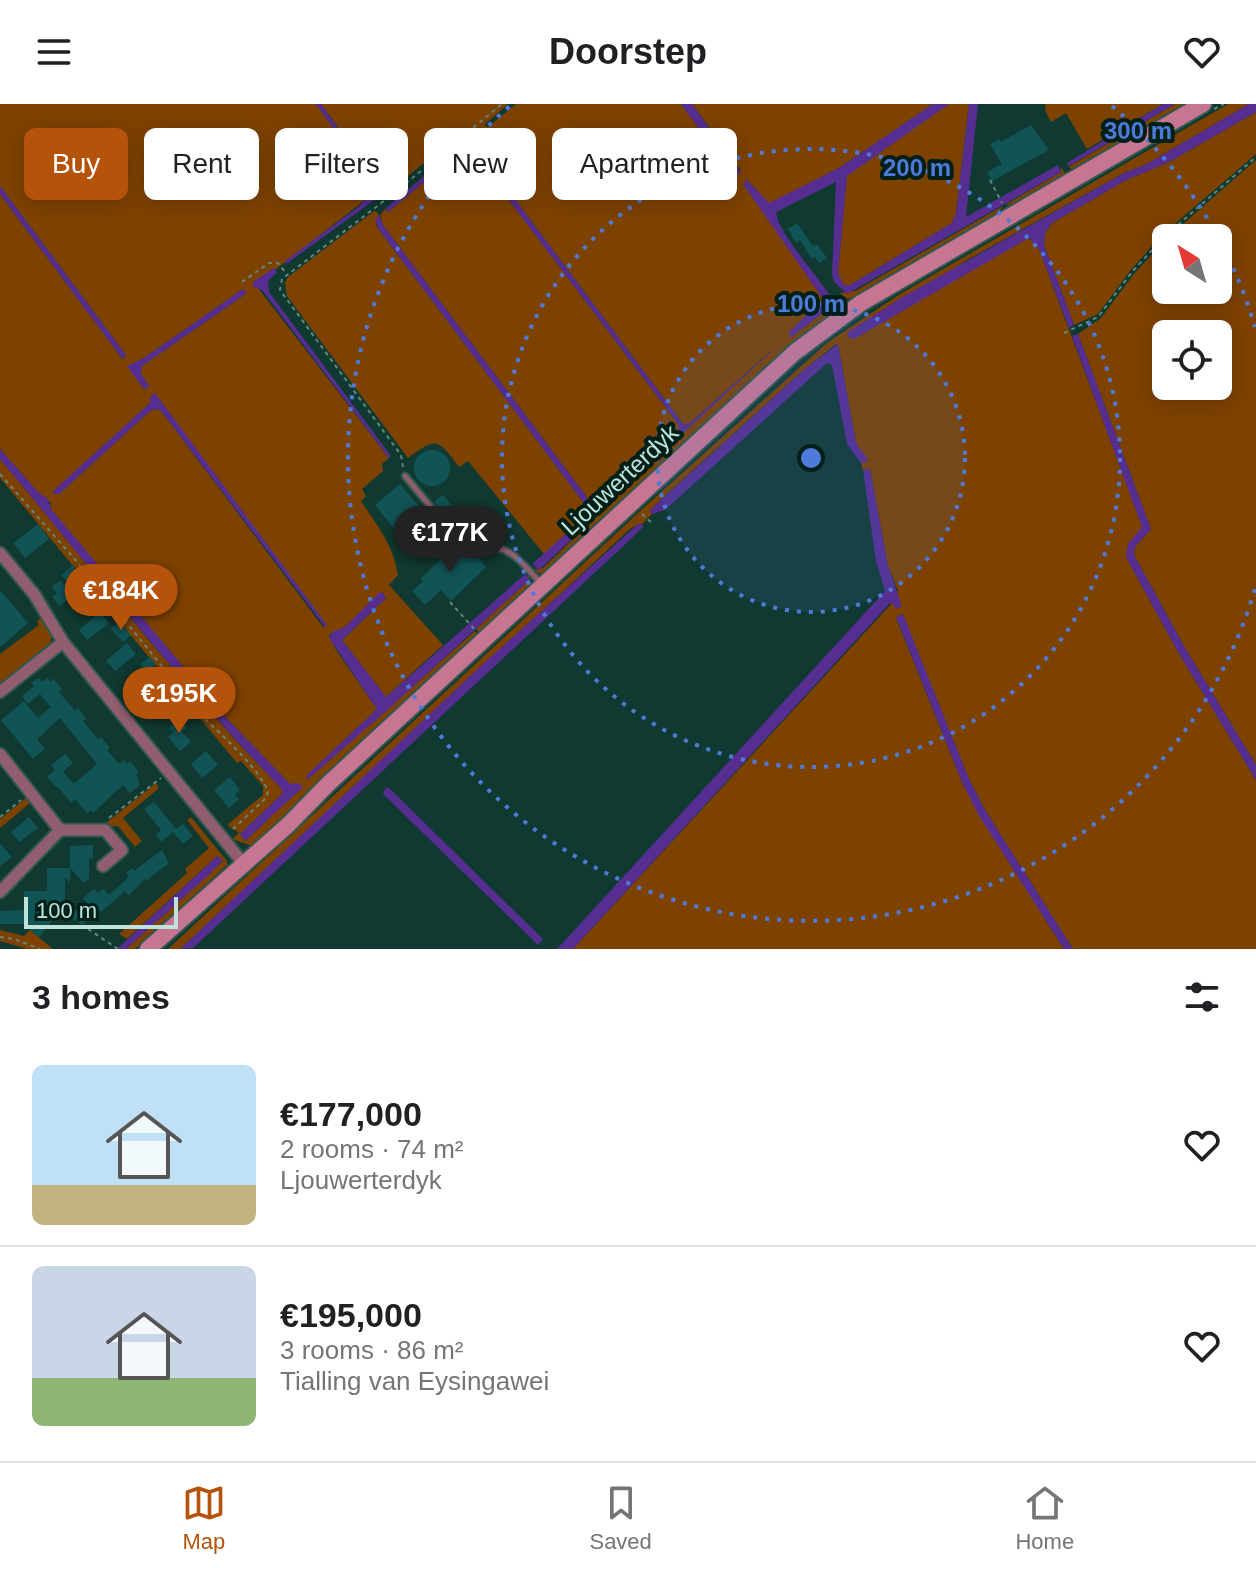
<!DOCTYPE html>
<html lang="en">
<head>
<meta charset="utf-8">
<style>
	body { margin:0; font-family:Helvetica,sans-serif; background:#f6f6f6; color:#202124; height:100vh; display:flex; flex-direction:column; font-size:30px; white-space:nowrap }
	* { box-sizing:border-box; margin:0 }
	p { font-size:26px; color:#757577 }
	.icon { flex:none; width:44px; height:44px; fill:none; stroke:currentColor; stroke-width:2; stroke-linecap:round; stroke-linejoin:round }
	.map { position:relative; height:845px; overflow:hidden }
	.side { display:flex; flex-direction:column; background:#fff; flex:1 }
	.side>* { flex:none }
	.guide { position:absolute; left:24px; top:24px; width:800px; height:72px; display:flex; gap:16px }
	.needle { width:52px; rotate:323deg }
	.buttons { position:absolute; left:1152px; top:120px; display:grid; gap:16px }
	.buttons a { display:grid; place-items:center; width:80px; height:80px; border-radius:12px; background:#fff; box-shadow:0 4px 20px #0003; font-size:40px }
	.scale { position:absolute; left:24px; bottom:20px; width:154px; box-sizing:border-box; padding-left:8px; border:4px solid #bfe3da; border-top:0; font-size:22px; line-height:28px; white-space:nowrap; color:#bfe3da; -webkit-text-stroke:6px #001f19; paint-order:stroke }
	.price { position:absolute; translate:-50% -68px; padding:0 18px; border-radius:28px; background:#b45309; color:#fff; font-size:26px; line-height:52px; filter:drop-shadow(0 2px 4px #0008) }
	.price::after { content:''; position:absolute; left:50%; top:48px; width:24px; height:18px; margin-left:-12px; background:inherit; clip-path:polygon(0 0,100% 0,50% 100%) }
	.price.selected { background:#222; color:#fff }
	ul { padding:0; list-style:none }
	li { display:flex; align-items:center; gap:24px; height:200px; padding:0 32px }
	li+li { border-top:2px solid #e0e0e0 }
	li span { display:grid; place-items:center; flex:none; width:224px; height:160px; border-radius:12px; color:#555 }
	li>.icon { margin-inline-start:auto }
	span .icon { width:96px; height:96px; fill:#fffc; stroke-width:1 }
	li b { font-size:34px }
	h2 { display:flex; justify-content:space-between; align-items:center; height:96px; padding:0 32px; font-size:34px }
	.tag { padding:0 28px; border-radius:12px; background:#fff; box-shadow:0 4px 20px #0003; font-size:28px; line-height:72px }
	.tag.selected { background:#b45309; color:#fff }
	header { display:flex; justify-content:space-between; align-items:center; height:104px; padding:0 32px; background:#fff; font-size:36px; font-weight:700 }
	.menu { display:flex; justify-content:space-around; align-items:center; height:112px; border-top:2px solid #e0e0e0; background:#fff; font-size:22px; color:#757577 }
	.menu a { display:grid; justify-items:center; gap:4px }
	.menu .selected { color:#b45309 }
	.map>svg:first-child { display:block }
</style>
</head>
<body>
<header><svg class="icon" aria-label="menu" viewBox="0 0 24 24"><path d="M4 6h16M4 12h16M4 18h16"/></svg>Doorstep<svg class="icon" aria-label="heart" viewBox="0 0 24 24"><path d="M12 20l-8-8c-3-5 5-10 8-4 3-6 11-1 8 4z"/></svg></header>
<div class="map">
<svg width="1256" height="845" viewBox="0 0 1256 845">
	<rect width="100%" height="100%" fill="#103931"/>
	<path fill="#7e4200" fill-rule="evenodd" d="M0 0H316L376 81 374 89 275 166 274 164 258 184 389 354 382 360 383 367 362 385 366 392 361 397C377 421 394 442 398 471L389 481 443 541 386 593 342 536 386 494 382 488 345 523 329 531 336 546 377 605 308 671 307 676 475 527 477 530 470 541 255 743 232 735 239 729 227 721 263 691V682L241 657 237 659 0 374V355C93 466 181 582 282 685V690L240 730 245 737 302 683 290 680 229 617 50 405 51 399 38 388 0 345V90L121 253 123 255 126 251 0 82ZM243 185 244 191 142 262 140 266 146 286 144 285 128 262 144 254ZM155 290 326 521V522L323 523 162 308 157 305 150 307 59 390 53 388 150 299Z
		M321 0H508L484 21 488 23 516 0H681L731 68 741 67 692 0H933L839 64 768 100 752 80 823 195 793 232 829 204 835 192 839 200 834 212 543 471 533 466 543 464 616 394 598 403 592 400 383 121 380 111 385 105 388 107 464 45 472 47 679 321V329L621 383 620 387 781 238 690 319 684 321 475 42 476 28 469 34 463 28 398 80 393 78 383 85Z
		M949 0H969L956 110 952 119 850 181H844L838 169 847 71Z
		M1046 0H1163L1087 45 1066 9 1051 18 1045 6Z
		M1175 0H1194L1087 58 1071 65 1066 59 1070 62Z
		M1228 0H1249L1147 60 1124 69 967 156 854 235 1011 143 1029 134 1039 145 1143 424 1126 453 1178 548 1256 676V845H1073L985 706 969 675 902 510 896 514 962 678 979 710 1064 845H573L893 498 898 487 888 462 870 365 863 366 861 359 868 357 856 339 839 245 836 240 807 263 669 388 650 406 652 410 642 420 631 424 180 845H168L639 408 828 238 900 190Z
		M1256 8V50L1162 131 1130 167 1098 210 1074 221 1044 141 1045 129 1052 119 1126 76 1169 58Z
		M1256 56V661L1185 544 1134 451 1135 443 1151 425 1078 230 1101 214 1134 170 1166 135V186H1218V134H1167ZM1166 230H1218V282H1166Z
		M1061 62 1065 70C1047 83 1026 100 1005 101L1061 68Z
		M1003 102 995 114 865 190 847 195 840 189 855 187Z
		M374 107 379 110 376 121 380 127 586 402 587 411 544 450 468 357 459 363C438 335 437 332 408 354L287 192 285 179 288 173Z
		M528 471 532 482 489 523 479 528 476 525 528 477Z
		M42 515 51 531V538L0 582V550L39 521 37 516Z
		M156 679 159 684 123 714 142 737 135 743 118 722 106 723V719Z
		M26 694 30 699 0 724V715Z
		M191 713 227 757V761L135 845H126L223 757 217 752 127 835 119 830 187 769 185 765 209 744 187 716Z
		M0 826 24 832 30 826 53 845H28L0 837Z"/>
	<path fill="#562e91" d="M316 0H321L384 89 286 160 285 157 357 104 377 85Z
		M681 0H692L741 69 736 71 731 68Z
		M933 0H949L847 72 838 169 844 181H850L952 119 956 110 969 0H978L966 113 1058 61 1061 68 847 190 834 178 832 170 836 78 776 108C778 130 820 174 833 196L829 204 790 234 789 228 823 195 743 80 747 76 769 99 839 64Z
		M1163 0H1175L1069 62 1067 59Z
		M1249 0H1256V8L1169 58 1126 76 1052 119 1045 129 1044 141 1074 221 1069 224 1039 145 1029 134 854 235 848 233 847 229 899 195 1124 69 1147 60Z
		M476 28 479 31 475 42 684 321 690 319 782 238 620 387 621 383 678 329 679 321 472 47 464 45 388 108 385 105Z
		M0 82 126 251 125 254 121 253 0 90Z
		M379 110 383 121 592 400 595 403 601 401 613 391 616 394 539 466 532 460 587 411 586 402 380 127 375 117Z
		M274 164 277 168 268 177 269 188 391 352 389 354 262 186 253 183V178Z
		M243 185 247 188 244 191 142 262 141 270 150 283 144 285 127 262 144 254Z
		M1078 230 1151 425 1135 443 1134 451 1185 544 1256 661V676L1178 548 1126 453 1128 440 1142 423 1072 232Z
		M838 240 856 339 869 357 861 359 847 340 832 261 827 259 665 406 652 410 650 406 807 263Z
		M155 289 327 521 325 523 162 308 157 305 150 307 59 390H54L53 387 150 299V293Z
		M0 345 38 388 48 395 51 405 229 617 290 680 298 679 303 683 245 737 240 730 282 690V685C181 581 93 466 0 355Z
		M870 365 888 462 902 502 895 505 893 499H890L573 845H557L885 487 876 457 863 366Z
		M639 419 644 422 634 432 193 844 180 845 484 559Z
		M525 470 529 474 528 477 392 602 307 676V671L377 605 329 534 332 528 345 523 381 487 386 494 342 536 386 593Z
		M903 510 969 675 985 706 1073 845H1064L978 710 962 678 896 513Z
		M386 683 389 684 543 835 538 841 383 690Z
		M217 752 223 756 211 769 126 845H117Z"/>
	<path fill="#115456" d="M1031 21 1049 46 992 77 987 68 1002 60 990 40 999 35 1001 38Z
		M797 119 813 142 817 140 827 154 819 159 815 153 812 155 800 136 796 139 788 125Z
		M414 364a18 18 0 1 1 36 0a18 18 0 1 1-36 0Z
		M400 380 423 407 425 405 442 425 414 449 375 401Z
		M443 391 465 417 456 424 434 398Z
		M38 420 49 435 25 454 13 439Z
		M462 436 486 463 451 497 441 486 425 501 412 487 423 477 421 474Z
		M73 461 78 468 67 478 61 471Z
		M61 476 73 490 60 502 52 493 57 489 52 483Z
		M0 486 28 519 0 543Z
		M100 508 109 519 87 536 79 526Z
		M119 518 131 531 123 538 111 525Z
		M127 539 136 550 115 567 106 557Z
		M150 553 156 560 150 565 157 573 151 577 166 595 162 598 167 604 154 615 146 606 155 599 143 584 135 590 127 580 144 565 140 560Z
		M39 574 42 578 48 574 51 578 54 575 62 586 59 588 75 607 78 604 82 609 86 615 83 617 98 635 101 633 110 643 107 646 119 660 124 656 127 660 130 657 139 668 136 670 140 681 130 689 123 681 93 709 91 706 87 709 75 695 71 699 58 683 57 684 47 673 55 666 51 661 65 650 73 659 63 668 74 680 97 660 60 614 37 635 45 645 33 655 1 616 24 597 38 614 51 603 40 590 28 600 22 592 34 582 31 579Z
		M180 615 187 624 182 627 191 638 180 647 168 633 173 629 169 624Z
		M206 647 218 661 202 674 191 660Z
		M230 673 240 686 235 691 239 695 229 704 214 686Z
		M154 698 176 725 183 720 193 732 183 740 173 728 161 738 156 731 161 726 144 705Z
		M29 713 38 724 19 738 11 728Z
		M0 739 12 753 0 762Z
		M93 741V755H89V775L84 779 70 764V779L65 773V816L57 811 39 833 23 820H0V807L24 806V787H47V764H70V742Z
		M162 746 169 759 147 776 145 775 129 791 125 787 101 808 96 802 93 806 83 794 94 785 98 789 103 785 109 791 129 773 126 769 132 764 134 767Z
		M72 804 88 814 83 821 65 810Z"/>
	<g fill="none" stroke-linecap="round" stroke-linejoin="round">
		<defs>
			<path id="lane" d="M405 372 456 433 465 428C487 451 481 438 504 446 518 451 531 470 542 480"/>
			<path id="street" d="M0 449 34 490 63 538 243 759
				M0 588 63 538
				M0 650 60 726H105L122 746 103 762
				M0 788 60 726"/>
			<path id="secondary" d="M148 845 288 721 327 681 795 248 861 199 1203 0"/>
		</defs>
		<use href="#lane" stroke="#30584f" stroke-width="9"/>
		<use href="#street" stroke="#30584f" stroke-width="15"/>
		<use href="#secondary" stroke="#30584f" stroke-width="20"/>
		<path stroke="#61887f" stroke-width="2" stroke-dasharray="4 4" stroke-linecap="butt" d="M1214 5 1224 0
			M990 76 1002 99
			M242 178 269 159H278L286 169
			M1064 229 1098 213 1132 168 1164 133 1256 53
			M403 363 401 351 280 186 282 175 393 90 502 0
			M0 370 73 453 205 615C221 630 263 669 268 688L265 695 232 726
			M642 410 653 420
			M450 498 476 527
			M0 713 21 696
			M109 714 161 674
			M88 825 118 845
			M0 833 14 835 40 845"/>
		<use href="#lane" stroke="#915e6f" stroke-width="5"/>
		<use href="#street" stroke="#915e6f" stroke-width="11"/>
		<use href="#secondary" stroke="#c67692" stroke-width="16"/>
	</g>
	<circle cx="811" cy="354" r="154" fill="#4e7bd9" fill-opacity=".12"/>
	<g fill="none" stroke="#4e7bd9" stroke-width="4" stroke-dasharray="4 8">
		<circle cx="811" cy="354" r="154"/>
		<circle cx="811" cy="354" r="309"/>
		<path d="M1255 485A463 463 0 1 1 510 2M1112 2A463 463 0 0 1 1255 223"/>
	</g>
	<g text-anchor="middle" stroke-width="8" stroke-linejoin="round" paint-order="stroke">
		<g font-size="24" fill="#bfe3da" stroke="#001f19">
			<text transform="translate(620 376) rotate(-43)" y="8">Ljouwerterdyk</text>
		</g>
	</g>
	<circle cx="811" cy="354" r="12" fill="#4e7bd9" stroke="#001f19" stroke-width="4"/>
	<g font-size="24" text-anchor="middle" font-weight="bold" fill="#4e7bd9" stroke="#001f19" stroke-width="8" stroke-linejoin="round" paint-order="stroke">
		<text x="1138" y="35">300 m</text>
		<text x="917" y="72">200 m</text>
		<text x="811" y="208">100 m</text>
	</g>
</svg>
<div class="buttons">
<a><svg class="needle" viewBox="-14 -14 28 28"><path d="M0-13l5 13h-10z" fill="#e53935"/><path d="M0 13l5-13h-10z" fill="#757577"/></svg></a>
<a><svg class="icon" aria-label="locate" viewBox="0 0 24 24"><circle cx="12" cy="12" r="6"/><path d="M12 2v4M12 18v4M2 12h4M18 12h4"/></svg></a>
</div>
<div class="scale">100 m</div>
<b class="price selected" style="left:450px;top:470px">€177K</b>
<b class="price" style="left:121px;top:528px">€184K</b>
<b class="price" style="left:179px;top:631px">€195K</b>
<div class="guide">
<a class="tag selected">Buy</a>
<a class="tag">Rent</a>
<a class="tag">Filters</a>
<a class="tag">New</a>
<a class="tag">Apartment</a>
</div>
</div>
<section class="side">
<h2>3 homes<svg class="icon" aria-label="filters" viewBox="0 0 24 24"><path d="M4 7h16M4 17h16"/><circle cx="9" cy="7" r="2"/><circle cx="15" cy="17" r="2"/></svg></h2>
<ul>
<li><span style="background:linear-gradient(#bfe0f5 75%,#c2b280 0)"><svg class="icon" aria-label="home" viewBox="0 0 24 24"><path d="M3 11l9-7 9 7M6 9v11h12V9"/></svg></span><div><b>€177,000</b><p>2 rooms · 74 m²</p><p>Ljouwerterdyk</p></div><svg class="icon" aria-label="heart" viewBox="0 0 24 24"><path d="M12 20l-8-8c-3-5 5-10 8-4 3-6 11-1 8 4z"/></svg></li>
<li><span style="background:linear-gradient(#c9d6e8 70%,#8fb573 0)"><svg class="icon" aria-label="home" viewBox="0 0 24 24"><path d="M3 11l9-7 9 7M6 9v11h12V9"/></svg></span><div><b>€195,000</b><p>3 rooms · 86 m²</p><p>Tialling van Eysingawei</p></div><svg class="icon" aria-label="heart" viewBox="0 0 24 24"><path d="M12 20l-8-8c-3-5 5-10 8-4 3-6 11-1 8 4z"/></svg></li>
</ul>
</section>
<nav class="menu">
<a class="selected"><svg class="icon" aria-label="map" viewBox="0 0 24 24"><path d="M3 6l6-2 6 2 6-2v14l-6 2-6-2-6 2zM9 4v14M15 6v14"/></svg>Map</a>
<a><svg class="icon" aria-label="saved" viewBox="0 0 24 24"><path d="M7 4h10v16l-5-4-5 4z"/></svg>Saved</a>
<a><svg class="icon" aria-label="home" viewBox="0 0 24 24"><path d="M3 11l9-7 9 7M6 9v11h12V9"/></svg>Home</a>
</nav>
</body>
</html>
